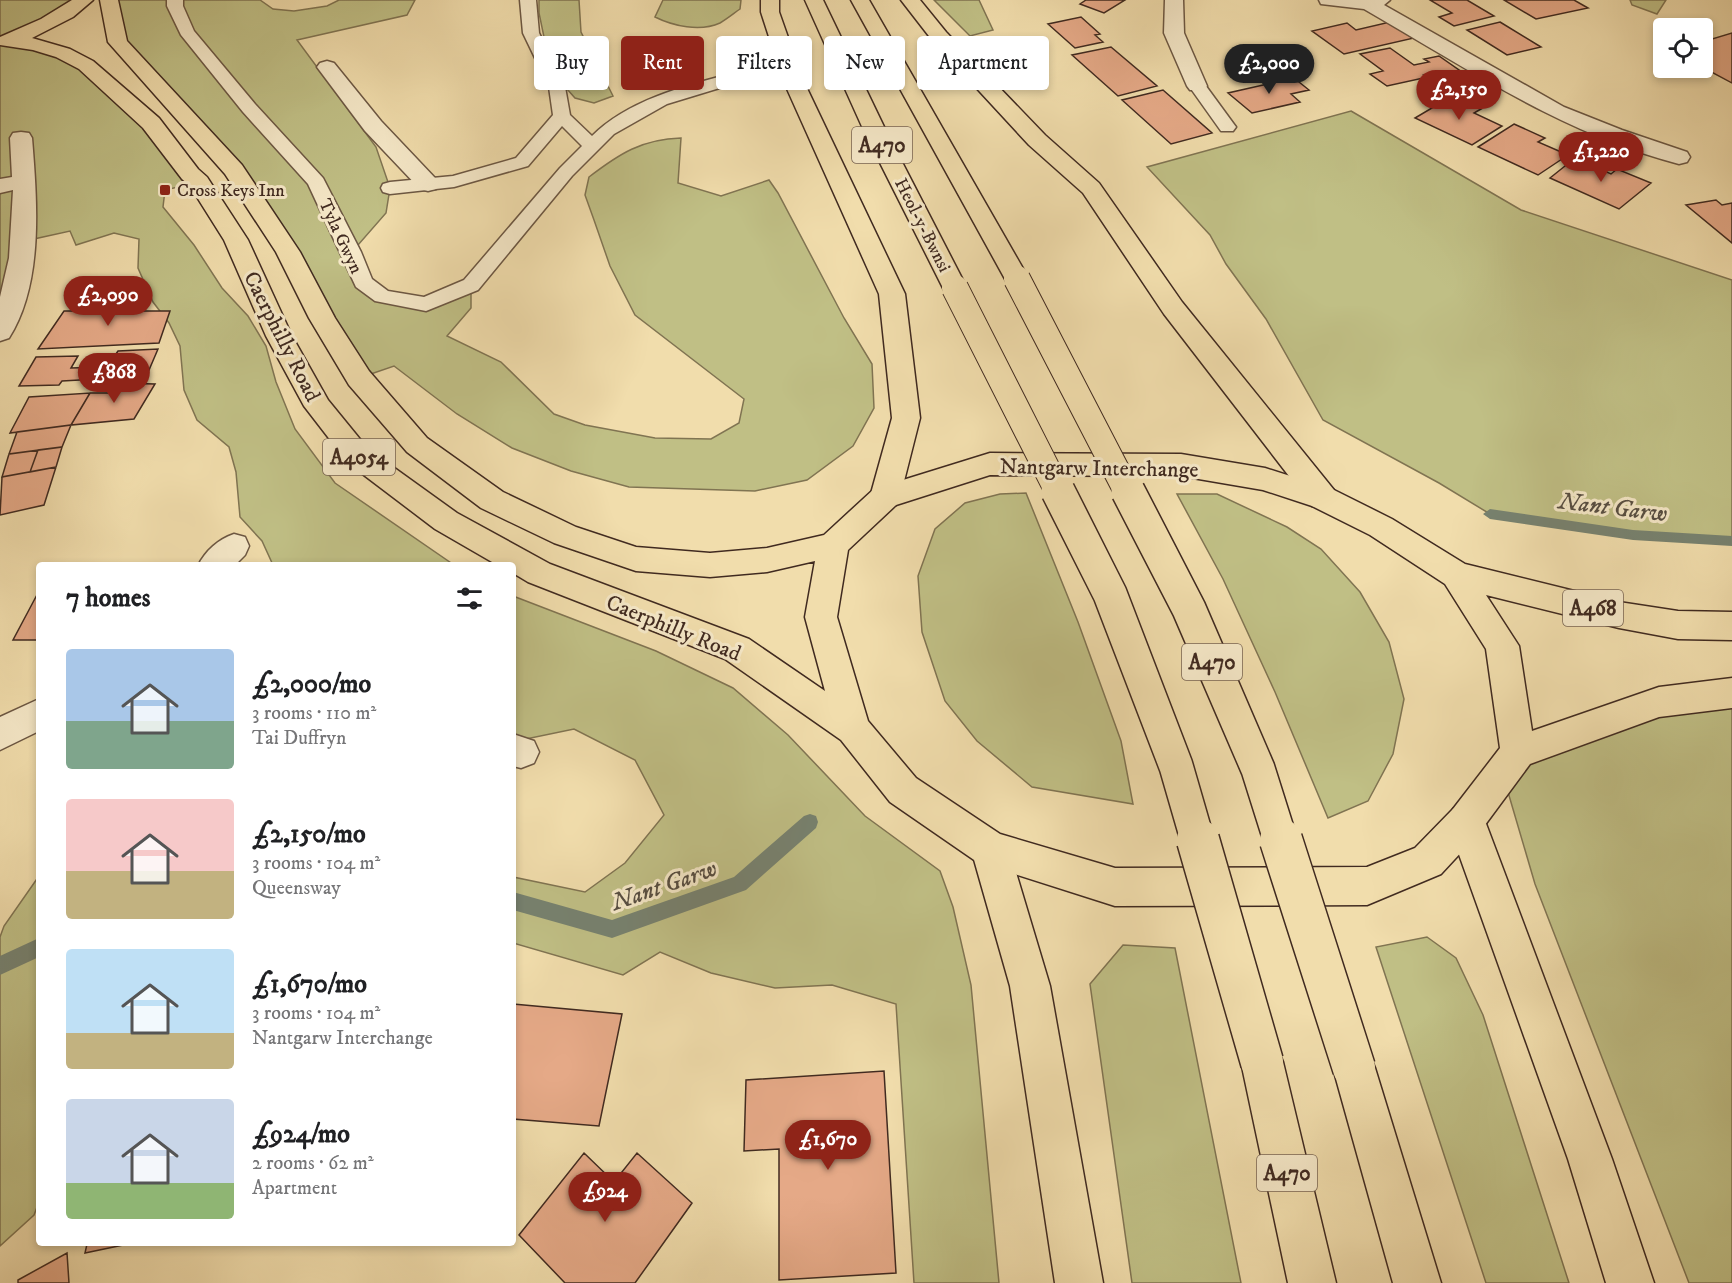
<!DOCTYPE html>
<html lang="en">
<head>
<meta charset="utf-8">
<style>
	body { margin:0; font-family:"IM FELL DW Pica",serif; background:#f6f6f6; color:#202124; height:100vh; display:flex; flex-direction:column; font-size:22px; white-space:nowrap }
	* { box-sizing:border-box; margin:0 }
	p { font-size:20px; color:#757577 }
	.icon { flex:none; width:33px; height:33px; fill:none; stroke:currentColor; stroke-width:2; stroke-linecap:round; stroke-linejoin:round }
	.map { position:relative; flex:1; overflow:hidden }
	.drawer { position:absolute; left:36px; top:562px; width:480px; height:684px; display:flex; flex-direction:column; background:#fff; border-radius:6px; box-shadow:0 3px 9px #0003 }
	.drawer>* { flex:none }
	.hud { position:absolute; left:534px; top:36px; width:570px; height:54px; display:flex; gap:12px }
	.buttons { position:absolute; left:1653px; top:18px; display:grid; gap:12px }
	.buttons a { display:grid; place-items:center; width:60px; height:60px; border-radius:6px; background:#fff; box-shadow:0 3px 9px #0003; font-size:30px }
	.price { position:absolute; translate:-50% -51px; padding:0 14px; border-radius:21px; background:#8f2418; color:#fff; font-size:20px; line-height:39px; filter:drop-shadow(0 2px 3px #0008) }
	.price::after { content:''; position:absolute; left:50%; top:36px; width:18px; height:14px; margin-left:-9px; background:inherit; clip-path:polygon(0 0,100% 0,50% 100%) }
	.price.on { background:#222; color:#fff }
	ul { padding:0; list-style:none }
	li { display:flex; align-items:center; gap:18px; height:150px; padding:0 30px }
	li span { display:grid; place-items:center; flex:none; width:168px; height:120px; border-radius:6px; color:#555 }
	li>.icon { margin-inline-start:auto }
	span .icon { width:72px; height:72px; fill:#fffc; stroke-width:1 }
	li b { font-size:26px }
	h2 { display:flex; justify-content:space-between; align-items:center; height:72px; padding:0 30px; font-size:26px }
	.tag { padding:0 21px; border-radius:6px; background:#fff; box-shadow:0 3px 9px #0003; font-size:21px; line-height:54px }
	.tag.on { background:#8f2418; color:#fff }
	.map>svg:first-child { display:block }
</style>
</head>
<body>
<div class="map">
<svg width="1732" height="1283" viewBox="0 0 1732 1283">
	<rect width="100%" height="100%" fill="#f1ddac"/>
	<filter id="stains"><feTurbulence type="fractalNoise" baseFrequency=".00333" numOctaves="4"/><feColorMatrix values="0 0 0 0 .2 0 0 0 0 .09 0 0 0 0 .02 0 0 0 .5 -.17"/></filter>
	<radialGradient id="worn" r=".72"><stop offset=".6" stop-color="#630" stop-opacity="0"/><stop offset="1" stop-color="#630" stop-opacity=".3"/></radialGradient>
	<path fill="#c0bf85" stroke="#807452" stroke-width="1.5" d="M0 0H84L7 40 86 65 199 182 165 190 163 207 194 245 222 288 248 316 266 346 276 382 295 429 335 483 454 565H273L262 541 240 517 236 472 229 447 197 420 184 390 180 346 169 323 153 302 138 268 139 239 114 233 76 245 70 231 25 241 0 332Z
		M109 0H260L273 9 294 11 327 6 339 0H415L407 15 297 40 376 147 390 188 386 213 351 253 382 296 426 304 471 285V308L447 336 501 362 554 414 585 425 655 438 711 439 739 423 744 399 635 315 610 266 594 220 585 195 589 177C619 154 642 139 681 138L678 183 721 196 769 180 778 193 844 318 872 364 874 408 853 446 807 480 755 491 629 487 571 471 512 448 457 414 394 366 359 378 288 252 118 42Z
		M539 0H579L581 32 613 96 594 103 575 98 551 71 539 13Z
		M663 0H741L740 9C733 14 727 19 720 23 700 32 673 26 655 17Z
		M934 0H979L993 30 970 36Z
		M1630 0H1666L1657 14 1632 5Z
		M1351 111 1521 210 1732 280V541L1633 535 1490 514 1439 483 1323 420 1266 319 1226 264 1210 235 1147 167Z
		M1026 493 1078 622 1121 741 1133 804 1032 787 977 741 945 701 922 632 918 576 935 529 965 503 1000 494Z
		M1177 494H1217L1287 527 1321 549 1360 592 1389 642 1404 699 1393 754 1368 801 1328 818 1275 692 1223 579Z
		M513 596 656 651 733 688 788 735 865 816 940 871 953 907 971 985 999 1283H914L896 1004 832 985 775 988 711 973 660 952 623 975 513 943V877L585 892 625 863 664 815 635 760 574 729 526 739 513 734Z
		M1732 693V1283H1689L1535 884 1503 775 1518 752Z
		M39 876V1202L34 1215 0 1246V937L4 926Z
		M1427 937 1456 958 1483 1015 1569 1283H1486L1376 947Z
		M1123 945 1175 948 1241 1283H1132L1090 984Z"/>
	<g fill="none" stroke-linecap="round" stroke-linejoin="round">
		<path fill="#778270" fill-rule="evenodd" d="M1490 509 1633 530 1732 536V546L1633 540 1490 519 1483 514Z
			M810 814 816 816 818 822 816 828 746 890 612 938 513 910V892L612 920 734 877 804 816Z
			M39 938V957L0 975V956Z"/>
	</g>
	<path fill="#e5a987" stroke="#402a20" stroke-width="1.5" d="M1086 0H1125L1104 13 1080 4Z
		M1430 0H1467L1494 16 1454 26 1439 17 1452 13Z
		M1504 0H1574L1588 8 1536 19Z
		M1081 17 1100 34 1095 35 1103 42 1075 48 1048 24Z
		M1390 22 1414 38 1344 54 1312 31 1347 23 1356 30Z
		M1500 22 1541 47 1507 55 1467 30Z
		M1732 33V83L1702 67V42Z
		M1111 47 1157 86 1118 96 1072 55Z
		M1390 48 1414 65 1429 62 1424 59 1439 56 1459 70 1444 74 1440 71 1424 75 1428 77 1387 86 1370 74 1383 71 1360 54Z
		M1294 78 1309 90 1291 94 1300 102 1252 113 1228 93Z
		M1163 90 1212 133 1171 144 1122 100Z
		M1452 96 1481 109 1474 113 1502 126 1472 145 1415 118Z
		M1514 124 1545 138 1538 142 1568 155 1538 175 1478 147Z
		M1575 158 1611 174 1617 169 1651 183 1619 209 1550 178Z
		M1716 200 1722 205 1732 203V243L1686 205Z
		M115 300H148L144 311H170L159 343 38 349 64 311H108Z
		M158 349 146 377 96 383 97 379 62 381 59 385 19 386 36 357 78 356 71 368 107 367 118 351Z
		M117 383 155 384 134 419 71 425 90 393H111Z
		M90 393 71 425 10 433 29 397Z
		M71 425 62 447 9 454 17 432Z
		M62 447 56 467 2 477 9 454Z
		M62 447 56 467 30 472 38 450Z
		M56 467 44 505 0 515 2 477Z
		M39 591V640H13Z
		M513 1004 622 1014 599 1126 513 1119Z
		M884 1071 896 1273 779 1280V1149L744 1151 746 1080Z
		M584 1153 614 1182 637 1153 692 1203 635 1283H565L519 1235Z
		M87 1244H128L85 1253Z
		M67 1253 69 1283H18V1280Z"/>
	<g fill="none" stroke-linecap="round" stroke-linejoin="round">
		<defs>
			<path id="lane" d="M167 0H183V6L194 31 255 104 323 178 361 252 372 279 388 291 424 297 464 280 560 168 582 146 562 126 528 166 454 187 390 194 383 192 381 188 383 184 390 182 453 176 516 158 553 115 549 87 523 33 520 0H536L539 33 565 87 570 115 592 136C627 101 683 86 730 74L738 79 736 83 667 104 614 134 572 176 478 290 426 311 375 301 356 287 308 184 243 112 181 35 167 6Z
				M1197 81 1203 82 1233 123 1236 127 1233 131H1221L1189 86Z"/>
			<path id="street" d="M1165 0H1183L1184 33 1207 86 1204 90H1190L1187 86 1164 33Z
				M1319 0H1390L1384 5 1564 107 1622 130 1687 152 1690 157 1687 162 1679 164C1565 135 1465 67 1364 9L1321 4Z
				M327 61 334 63 381 121 436 179 439 184 436 189 428 191 420 189 365 131 317 67 320 63Z
				M21 132 29 133 32 138C37 200 44 283 9 338L0 341V297L9 258 13 190 0 193V179L12 177 10 138 13 133Z
				M234 534 245 537 249 546 245 555 234 566H198C205 551 219 539 234 534Z
				M39 699V731L0 750V717Z
				M513 734 534 741 539 752 534 763 521 768 513 766Z"/>
			<path id="primary" d="M72 0H93L73 17 32 38 70 49 93 61 159 118 198 169 207 177 248 240 292 336 328 400 368 449 457 513 550 564 749 639 825 691 805 617 815 561 767 572 710 577 636 571 554 543 481 508 407 452 349 385 309 318 276 252 225 174 108 42 100 0H118L127 41 242 165 300 252 335 318 369 371 427 438 503 492 576 527 636 547 710 553 767 548 824 535 874 489 990 453 1181 454 1265 468 1334 490 1392 519 1465 564 1619 602 1678 611 1732 612V640L1678 639 1619 628 1486 595 1519 646 1532 731 1659 687 1732 678V708L1659 717 1530 764 1479 833 1441 874 1367 905 1115 906 977 862 890 802 841 740 725 659 528 582 513 573V566H499L435 529 348 463 304 406 266 336 224 240 190 186 182 179 143 128 79 69 56 57 33 50 0 45V37L41 19ZM990 475 1181 476 1263 490 1312 506 1370 535 1445 584 1486 649 1500 748 1453 809 1415 848 1367 867 1115 868 1000 834 916 778 868 721 837 617 848 550 896 505Z"/>
			<path id="highway" d="M761 0H779V12L803 80 905 294 920 418 900 497 896 505 885 508 874 505 870 497 892 418 879 294 783 80 761 12Z
				M805 0H823L886 131 967 288 964 294 955 296 946 294 943 288 864 131Z
				M851 0H869L1029 279 1026 285 1017 287 1008 285 1005 279Z
				M901 0H920L946 32 1045 135 1099 183 1182 302 1334 490 1338 498 1334 506 1323 509 1312 506 1164 314 1083 193 1029 145 932 40Z
				M1466 804 1479 809 1485 821 1612 1159 1654 1283H1606L1568 1159 1447 821 1453 809Z
				M990 831 1003 836 1009 849 1050 986 1103 1283H1055L1010 986 971 849 977 836Z
				M1262 1041 1277 1047 1283 1062 1336 1283H1288L1241 1062 1247 1047Z
				M1354 1047 1369 1053 1375 1068 1441 1283H1393L1333 1068 1339 1053Z"/>
		</defs>
		<use href="#lane" stroke="#6c5743" stroke-width="3"/>
		<use href="#street" stroke="#6c5743" stroke-width="3"/>
		<use href="#primary" stroke="#402a20" stroke-width="3"/>
		<use href="#highway" stroke="#402a20" stroke-width="3"/>
		<use href="#lane" fill="#f6e9c9" fill-rule="evenodd"/>
		<use href="#street" fill="#f6e9c9" fill-rule="evenodd"/>
		<use href="#primary" fill="#f1ddac" fill-rule="evenodd"/>
		<use href="#highway" fill="#f1ddac" fill-rule="evenodd"/>
		<defs>
			<path id="highway-bridge-far2" d="M1017 279 1128 493
				M955 288 1059 493"/>
			<path id="highway-bridge-far1" d="M1058 491 1110 594 1176 766 1198 842
				M1128 491 1189 609 1258 769 1281 842"/>
			<path id="highway-bridge" d="M1198 840 1262 1062
				M1281 840 1354 1068"/>
		</defs>
		<use href="#highway-bridge-far2" stroke="#402a20" stroke-width="28" stroke-linecap="butt"/>
		<use href="#highway-bridge-far1" stroke="#402a20" stroke-width="36" stroke-linecap="butt"/>
		<use href="#highway-bridge" stroke="#402a20" stroke-width="45" stroke-linecap="butt"/>
		<use href="#highway-bridge-far2" stroke="#f1ddac" stroke-width="26"/>
		<use href="#highway-bridge-far1" stroke="#f1ddac" stroke-width="33"/>
		<use href="#highway-bridge" stroke="#f1ddac" stroke-width="42"/>
	</g>
	<rect fill="#8f2418" stroke="#f6e9c9" stroke-width="2" x="159" y="184" width="12" height="12" rx="3"/>
	<g text-anchor="middle" stroke-width="6" stroke-linejoin="round" paint-order="stroke">
		<g font-size="18" fill="#402a20" stroke="#f6e9c9" text-anchor="start">
			<text x="177" y="196">Cross Keys Inn</text>
		</g>
		<g font-size="18" fill="#402a20" stroke="#f6e9c9">
			<text transform="translate(923 225) rotate(63)" y="6">Heol-y-Bwnsi</text>
			<text transform="translate(341 236) rotate(65)" y="6">Tyla Gwyn</text>
		</g>
		<g fill="#f6e9c9" stroke="#776353" stroke-width="1.5">
			<rect x="852" y="127" width="60" height="36" rx="4.5"/>
			<rect x="323" y="439" width="72" height="36" rx="4.5"/>
			<rect x="1563" y="590" width="60" height="36" rx="4.5"/>
			<rect x="1182" y="644" width="60" height="36" rx="4.5"/>
			<rect x="1257" y="1155" width="60" height="36" rx="4.5"/>
		</g>
		<g font-size="21" font-weight="bold" fill="#402a20">
			<text x="882" y="152">A470</text>
			<text x="359" y="464">A4054</text>
			<text x="1593" y="615">A468</text>
			<text x="1212" y="669">A470</text>
			<text x="1287" y="1180">A470</text>
		</g>
		<g font-size="22" fill="#402a20" stroke="#f6e9c9">
			<text transform="translate(283 336) rotate(63)" y="8">Caerphilly Road</text>
			<text transform="translate(1099 467) rotate(1)" y="8">Nantgarw Interchange</text>
			<text transform="translate(674 627) rotate(22)" y="8">Caerphilly Road</text>
		</g>
		<g font-size="24" font-style="italic" fill="#574e42" stroke="#f6e9c9">
			<text transform="translate(1613 507) rotate(7)" y="8">Nant Garw</text>
			<text transform="translate(664 885) rotate(-19)" y="8">Nant Garw</text>
		</g>
	</g>
	<rect width="100%" height="100%" filter="url(#stains)"/>
	<rect width="100%" height="100%" fill="url(#worn)"/>
</svg>
<div class="buttons">
<a><svg class="icon" aria-label="locate" viewBox="0 0 24 24"><circle cx="12" cy="12" r="6"/><path d="M12 2v4M12 18v4M2 12h4M18 12h4"/></svg></a>
</div>
<b class="price on" style="left:1269px;top:95px">£2,000</b>
<b class="price" style="left:1459px;top:121px">£2,150</b>
<b class="price" style="left:1601px;top:183px">£1,220</b>
<b class="price" style="left:108px;top:327px">£2,090</b>
<b class="price" style="left:114px;top:404px">£868</b>
<b class="price" style="left:828px;top:1171px">£1,670</b>
<b class="price" style="left:605px;top:1223px">£924</b>
<div class="hud">
<a class="tag">Buy</a>
<a class="tag on">Rent</a>
<a class="tag">Filters</a>
<a class="tag">New</a>
<a class="tag">Apartment</a>
</div>
<section class="drawer">
<h2>7 homes<svg class="icon" aria-label="filters" viewBox="0 0 24 24"><path d="M4 7h16M4 17h16"/><circle cx="9" cy="7" r="2"/><circle cx="15" cy="17" r="2"/></svg></h2>
<ul>
<li><span style="background:linear-gradient(#a9c7e8 60%,#7fa58c 0)"><svg class="icon" aria-label="home" viewBox="0 0 24 24"><path d="M3 11l9-7 9 7M6 9v11h12V9"/></svg></span><div><b>£2,000/mo</b><p>3 rooms · 110 m²</p><p>Tai Duffryn</p></div></li>
<li><span style="background:linear-gradient(#f6c9c9 60%,#c2b280 0)"><svg class="icon" aria-label="home" viewBox="0 0 24 24"><path d="M3 11l9-7 9 7M6 9v11h12V9"/></svg></span><div><b>£2,150/mo</b><p>3 rooms · 104 m²</p><p>Queensway</p></div></li>
<li><span style="background:linear-gradient(#bfe0f5 70%,#c2b280 0)"><svg class="icon" aria-label="home" viewBox="0 0 24 24"><path d="M3 11l9-7 9 7M6 9v11h12V9"/></svg></span><div><b>£1,670/mo</b><p>3 rooms · 104 m²</p><p>Nantgarw Interchange</p></div></li>
<li><span style="background:linear-gradient(#c9d6e8 70%,#8fb573 0)"><svg class="icon" aria-label="home" viewBox="0 0 24 24"><path d="M3 11l9-7 9 7M6 9v11h12V9"/></svg></span><div><b>£924/mo</b><p>2 rooms · 62 m²</p><p>Apartment</p></div></li>
</ul>
</section>
</div>
</body>
</html>
